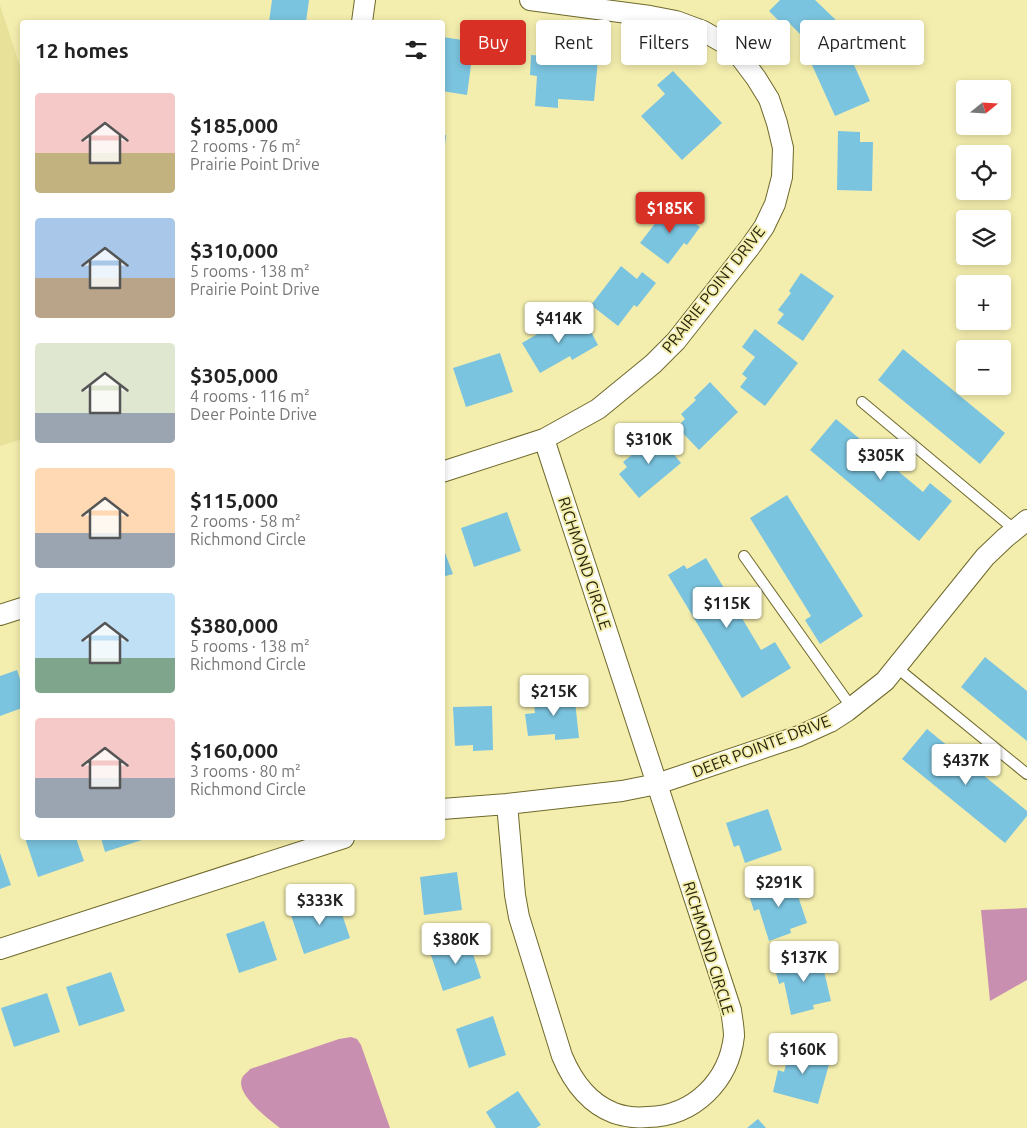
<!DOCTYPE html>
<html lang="en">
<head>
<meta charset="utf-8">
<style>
	body { margin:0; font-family:Ubuntu,sans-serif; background:#f6f6f6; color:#222; height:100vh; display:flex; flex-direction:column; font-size:19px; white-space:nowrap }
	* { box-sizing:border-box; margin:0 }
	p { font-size:16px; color:#767676 }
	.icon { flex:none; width:28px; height:28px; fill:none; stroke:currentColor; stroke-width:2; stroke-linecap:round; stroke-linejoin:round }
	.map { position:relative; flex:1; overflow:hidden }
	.drawer { position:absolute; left:20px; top:20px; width:425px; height:820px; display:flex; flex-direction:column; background:#fff; border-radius:5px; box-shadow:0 2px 8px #0003 }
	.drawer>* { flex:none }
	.guide { position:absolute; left:460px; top:20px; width:475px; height:45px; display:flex; gap:10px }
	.needle { width:32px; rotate:72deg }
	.tools { position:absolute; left:956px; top:80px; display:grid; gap:10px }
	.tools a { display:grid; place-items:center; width:55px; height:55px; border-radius:5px; background:#fff; box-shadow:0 2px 8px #0003; font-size:25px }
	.price { position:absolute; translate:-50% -42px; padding:0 11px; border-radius:5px; background:#fff; color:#222; font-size:16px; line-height:32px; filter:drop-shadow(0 1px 2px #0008) }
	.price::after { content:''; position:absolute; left:50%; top:30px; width:15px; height:11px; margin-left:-8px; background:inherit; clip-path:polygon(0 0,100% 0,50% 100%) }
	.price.active { background:#d93025; color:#fff }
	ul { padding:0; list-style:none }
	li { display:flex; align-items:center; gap:15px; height:125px; padding:0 15px }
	li span { display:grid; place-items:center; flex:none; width:140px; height:100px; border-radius:5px; color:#555 }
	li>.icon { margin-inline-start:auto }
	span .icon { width:60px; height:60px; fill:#fffc; stroke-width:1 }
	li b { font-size:21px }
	h2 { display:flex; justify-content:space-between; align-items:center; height:60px; padding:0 15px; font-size:21px }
	.pill { padding:0 18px; border-radius:5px; background:#fff; box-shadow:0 2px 8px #0003; font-size:18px; line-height:45px }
	.pill.active { background:#d93025; color:#fff }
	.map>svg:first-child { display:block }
</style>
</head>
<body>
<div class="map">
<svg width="1027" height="1128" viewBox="0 0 1027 1128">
	<rect width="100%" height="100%" fill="#f4eeae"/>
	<path fill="#e8e199" d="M0 5 22 72V439L0 446Z"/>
	<path fill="#c98fb1" d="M1027 908V980L990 1001 981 910Z
		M351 1037 357 1039 361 1045 390 1128H280C269 1119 235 1095 242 1078 243 1075 248 1072 250 1069L339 1039Z"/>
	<path fill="#7bc4df" d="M272 0H309L306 22H269Z
		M780 0H815L837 21 814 44 806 36 804 38 788 22 784 26 769 11Z
		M443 37 475 42 473 57 474 58 473 64 471 65 467 95 442 91Z
		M847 49 870 101 835 116 812 65Z
		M531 55 598 60 594 101 558 99V108L535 106 537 76 530 75Z
		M673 71 722 123 682 160 641 116 665 94 657 85Z
		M838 131 860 132V142H873L872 191 837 190Z
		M442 135H446L444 155H442Z
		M670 204 700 227 687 245 684 243 668 264 640 243Z
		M621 266 637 279 642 272 656 283 637 307 634 305 618 326 591 305Z
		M801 273 834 296 803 341 777 323 784 314 778 310 791 293 789 291Z
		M570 315 578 329 587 324 598 345 572 360 570 356 540 373 522 343Z
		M755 329 798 363 765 406 740 387 747 378 742 374 755 357 742 347Z
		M903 349 1005 433 980 464 878 380Z
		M500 353 513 392 466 407 453 368Z
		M710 382 738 412 699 450 677 427 685 419 681 414 696 400 694 398Z
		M836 419 923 492 930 483 952 501 919 541 810 450Z
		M655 432 681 463 639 498 619 474 627 467 623 462 640 448 638 446Z
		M787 495 863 616 820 644 805 620 811 616 750 518Z
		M507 512 521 551 474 567 461 528Z
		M442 545 453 574 442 577Z
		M706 558 761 650 775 642 791 668 742 698 668 575 684 565 687 569Z
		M985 657 1027 691V741L961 687Z
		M17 670 22 685V708L0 716V676Z
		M574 692 579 738 555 740V734L528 736 525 714 535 713 533 696Z
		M492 706 493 750 473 751V745L455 746 453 707Z
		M927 729 1027 811V816L1005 843 902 759Z
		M768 809 782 850 745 863 739 845 734 847 726 823Z
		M25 838H76L84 861 38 877Z
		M101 838H148L105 852Z
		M0 853 11 885 0 889Z
		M457 872 462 910 424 915 420 877Z
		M792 878 807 923 790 929 791 933 769 941 759 909 754 911 748 892Z
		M337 899 350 938 304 954 291 915Z
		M264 921 277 960 239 973 226 934Z
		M468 939 481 978 443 991 430 952Z
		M820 954 831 1001 813 1005 814 1009 791 1015 784 982 779 984 774 965Z
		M111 972 125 1011 79 1026 66 987Z
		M47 993 60 1032 14 1047 1 1008Z
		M493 1016 506 1055 469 1068 456 1029Z
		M791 1046 831 1057 818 1104 773 1092 778 1070 784 1072Z
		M518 1091 541 1125 536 1128H496L486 1112Z
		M758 1119 766 1128H747Z"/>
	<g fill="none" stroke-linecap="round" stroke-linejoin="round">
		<defs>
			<path id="service" d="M862 402 1015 530
				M744 556 852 708
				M896 667 1027 774"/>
			<path id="minor" d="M362 22 365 0
				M442 472 544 439 598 409 653 364 676 341 750 247 764 227 775 204 782 177 783 148 777 123 769 99 756 78 741 58 724 43 703 31 676 21 650 16 530 0
				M0 615 22 608
				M507 804 515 895 519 917 562 1056C572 1080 588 1103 614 1113 625 1117 637 1118 648 1117 694 1116 729 1081 734 1036 734 1028 732 1018 731 1010L544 439
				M442 809 507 804 622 791 657 784 799 736 830 722 847 711 885 681 985 557 1005 538 1027 520
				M0 949 344 838"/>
		</defs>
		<use href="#service" stroke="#6f692c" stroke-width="12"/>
		<use href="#minor" stroke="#6f692c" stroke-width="22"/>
		<use href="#service" stroke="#fff" stroke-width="10"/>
		<use href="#minor" stroke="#fff" stroke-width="20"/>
	</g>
	<g text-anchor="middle" stroke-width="4" stroke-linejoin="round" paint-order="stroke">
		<g font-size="16" fill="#28260c" stroke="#f4eeae">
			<text transform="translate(713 289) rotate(-52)" y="6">PRAIRIE POINT DRIVE</text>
			<text transform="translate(585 563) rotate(72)" y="6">RICHMOND CIRCLE</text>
			<text transform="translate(761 746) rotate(-21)" y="6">DEER POINTE DRIVE</text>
			<text transform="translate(709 948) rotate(73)" y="6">RICHMOND CIRCLE</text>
		</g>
	</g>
</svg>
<div class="tools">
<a><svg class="needle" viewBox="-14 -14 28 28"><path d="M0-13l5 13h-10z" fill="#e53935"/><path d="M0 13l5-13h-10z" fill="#767676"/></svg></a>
<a><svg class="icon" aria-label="locate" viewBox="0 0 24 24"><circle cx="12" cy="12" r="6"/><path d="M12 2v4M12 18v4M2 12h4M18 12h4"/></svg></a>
<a><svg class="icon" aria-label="layers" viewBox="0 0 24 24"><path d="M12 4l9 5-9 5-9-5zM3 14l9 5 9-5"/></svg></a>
<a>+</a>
<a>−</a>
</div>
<b class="price active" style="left:670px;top:234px">$185K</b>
<b class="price" style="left:559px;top:344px">$414K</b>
<b class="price" style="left:649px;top:465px">$310K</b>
<b class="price" style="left:881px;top:481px">$305K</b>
<b class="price" style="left:727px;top:629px">$115K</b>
<b class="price" style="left:554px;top:717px">$215K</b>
<b class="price" style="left:966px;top:786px">$437K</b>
<b class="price" style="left:779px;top:908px">$291K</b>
<b class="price" style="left:320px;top:926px">$333K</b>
<b class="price" style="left:456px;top:965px">$380K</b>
<b class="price" style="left:804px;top:983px">$137K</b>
<b class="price" style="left:803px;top:1075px">$160K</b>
<div class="guide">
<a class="pill active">Buy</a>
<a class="pill">Rent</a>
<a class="pill">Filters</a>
<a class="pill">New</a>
<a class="pill">Apartment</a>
</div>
<section class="drawer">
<h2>12 homes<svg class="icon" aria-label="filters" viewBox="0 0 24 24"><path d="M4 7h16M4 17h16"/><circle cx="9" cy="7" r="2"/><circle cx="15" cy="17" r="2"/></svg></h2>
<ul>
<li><span style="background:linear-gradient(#f6c9c9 60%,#c2b280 0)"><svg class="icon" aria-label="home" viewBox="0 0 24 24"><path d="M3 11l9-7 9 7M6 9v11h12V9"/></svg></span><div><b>$185,000</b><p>2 rooms · 76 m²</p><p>Prairie Point Drive</p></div></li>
<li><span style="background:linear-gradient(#a9c7e8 60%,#b9a48a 0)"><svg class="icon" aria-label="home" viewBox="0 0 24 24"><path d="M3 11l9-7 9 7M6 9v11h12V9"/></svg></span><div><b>$310,000</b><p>5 rooms · 138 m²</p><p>Prairie Point Drive</p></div></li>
<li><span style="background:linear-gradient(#dfe7d0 70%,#9aa5b1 0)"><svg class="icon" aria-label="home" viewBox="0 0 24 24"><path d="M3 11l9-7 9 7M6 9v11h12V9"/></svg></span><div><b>$305,000</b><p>4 rooms · 116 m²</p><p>Deer Pointe Drive</p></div></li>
<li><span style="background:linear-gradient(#ffd9b3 65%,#9aa5b1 0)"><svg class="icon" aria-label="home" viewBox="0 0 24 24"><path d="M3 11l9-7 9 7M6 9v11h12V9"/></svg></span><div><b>$115,000</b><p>2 rooms · 58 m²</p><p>Richmond Circle</p></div></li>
<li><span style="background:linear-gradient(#bfe0f5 65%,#7fa58c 0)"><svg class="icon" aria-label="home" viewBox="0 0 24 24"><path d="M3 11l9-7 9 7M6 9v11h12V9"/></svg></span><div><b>$380,000</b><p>5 rooms · 138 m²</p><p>Richmond Circle</p></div></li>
<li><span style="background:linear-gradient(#f6c9c9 60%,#9aa5b1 0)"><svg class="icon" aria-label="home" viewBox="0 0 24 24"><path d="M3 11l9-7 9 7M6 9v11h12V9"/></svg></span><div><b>$160,000</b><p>3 rooms · 80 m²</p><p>Richmond Circle</p></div></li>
</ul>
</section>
</div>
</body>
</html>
